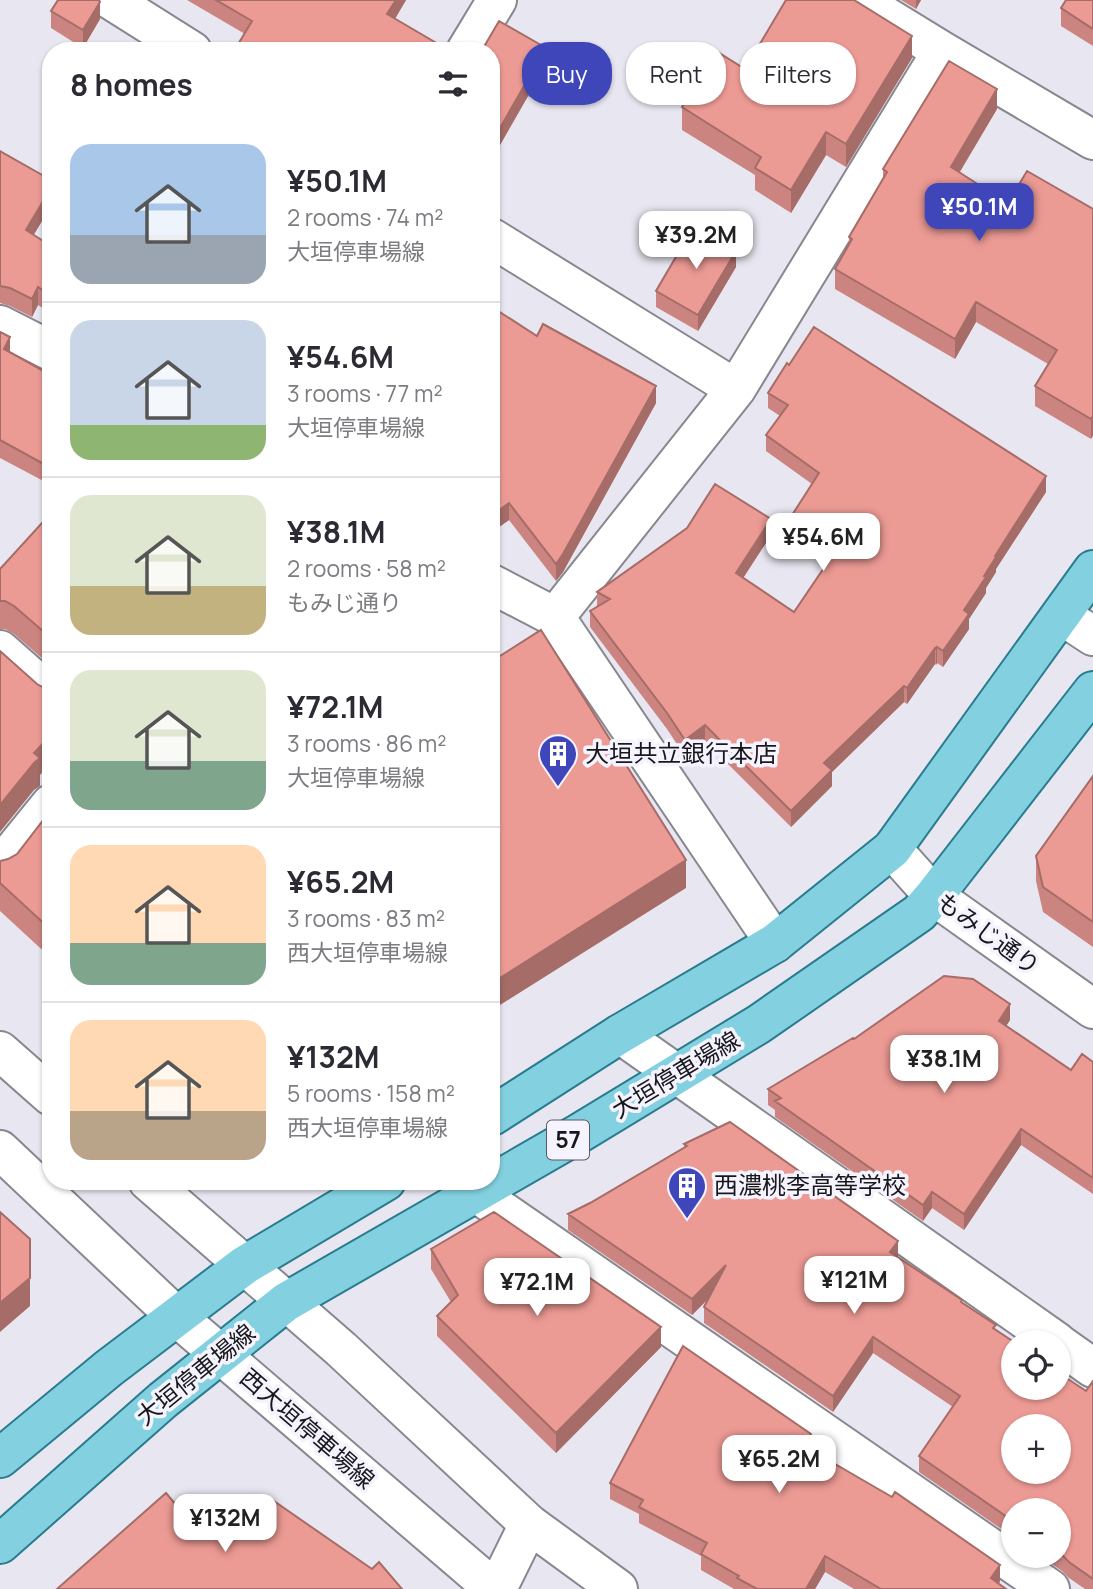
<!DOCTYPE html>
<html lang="en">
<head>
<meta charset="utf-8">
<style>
	body { margin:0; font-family:Manrope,"Noto Sans JP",sans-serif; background:#f2f2f3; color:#2b2b33; height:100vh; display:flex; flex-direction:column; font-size:26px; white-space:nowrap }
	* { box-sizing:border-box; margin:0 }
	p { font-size:23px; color:#7c7c81 }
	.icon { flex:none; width:38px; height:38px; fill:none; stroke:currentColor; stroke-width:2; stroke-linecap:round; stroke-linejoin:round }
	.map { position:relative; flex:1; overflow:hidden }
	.sheet { position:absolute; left:42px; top:42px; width:458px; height:1148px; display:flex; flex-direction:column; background:#fff; border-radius:28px; box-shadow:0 2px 5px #0004 }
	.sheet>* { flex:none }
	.guide { position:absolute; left:522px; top:42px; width:466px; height:63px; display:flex; gap:14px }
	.buttons { position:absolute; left:1001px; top:1330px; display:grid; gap:14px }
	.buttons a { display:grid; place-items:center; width:70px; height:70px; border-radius:50%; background:#fff; box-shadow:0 2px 5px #0004; font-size:35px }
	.price { position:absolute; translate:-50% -60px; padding:0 16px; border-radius:14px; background:#fff; color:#222; font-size:23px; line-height:46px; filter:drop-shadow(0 2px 4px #0008) }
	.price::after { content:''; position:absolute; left:50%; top:42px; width:21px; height:16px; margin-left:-10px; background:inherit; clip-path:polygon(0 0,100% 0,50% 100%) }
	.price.on { background:#3e46ba; color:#fff }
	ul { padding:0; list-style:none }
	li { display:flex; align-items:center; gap:21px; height:175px; padding:0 28px }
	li+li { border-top:2px solid #e1e1e2 }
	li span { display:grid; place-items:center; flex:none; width:196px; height:140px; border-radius:21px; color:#555 }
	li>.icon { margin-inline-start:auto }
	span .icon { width:84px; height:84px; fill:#fffc; stroke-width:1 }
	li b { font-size:30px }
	h2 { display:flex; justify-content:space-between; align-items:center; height:84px; padding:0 28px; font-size:30px }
	.pill { padding:0 24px; border-radius:28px; background:#fff; box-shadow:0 2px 5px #0004; font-size:24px; line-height:63px }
	.pill.on { background:#3e46ba; color:#fff }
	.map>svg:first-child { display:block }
</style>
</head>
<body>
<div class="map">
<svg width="1093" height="1589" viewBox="0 0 1093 1589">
	<rect width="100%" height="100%" fill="#e8e7f1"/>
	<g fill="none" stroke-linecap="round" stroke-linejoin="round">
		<defs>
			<path id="street" d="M111 0 192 51
				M859 0 942 51 1093 140
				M466 51 497 0
				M492 238 736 389
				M0 325 51 351
				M492 584 555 617 775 943
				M1061 615 1093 636
				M555 617 736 389 942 51
				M0 650 51 695
				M0 867 51 804
				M620 1034 1057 1342
				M459 1181 1050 1589
				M1059 1344 1093 1368
				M497 1589 529 1524"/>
			<path id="secondary" d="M892 849 934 896 1093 1009
				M0 1051 51 1096
				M0 1150 177 1317 494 1589
				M148 1181 341 1349 529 1524 618 1589"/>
			<path id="primary" d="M492 1116 620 1034 775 943 892 849 1093 570
				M0 1458 109 1368 245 1265 386 1181
				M0 1544 163 1400 286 1302 578 1134 759 1024 919 913 934 896 1093 691"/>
		</defs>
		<use href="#street" stroke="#87878f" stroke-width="42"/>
		<use href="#secondary" stroke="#87878f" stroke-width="42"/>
		<use href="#primary" stroke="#287c8e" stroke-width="42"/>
		<use href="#street" stroke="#fff" stroke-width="38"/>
		<use href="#secondary" stroke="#fff" stroke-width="38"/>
		<use href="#primary" stroke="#83d1e0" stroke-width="38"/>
	</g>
	<path fill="#cb847f" d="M187 0H406L395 19 245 34Z
		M901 0H921L916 9Z
		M1093 0V46L1061 26V8Z
		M51 11 100 19 83 48 51 28Z
		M492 51 548 67 530 97 528 96 492 159Z
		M912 58 846 167 826 155 791 213 755 190V175L682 130V107L745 69Z
		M997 109 960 172 1005 208 1093 209 1091 439 1035 406V386L1048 364 976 322 955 359 835 289V269L849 244V237L883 178V169Z
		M0 151 51 180V206L33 235 51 246V313L38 305 32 317 10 306 0 303Z
		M736 267 698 331 656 307V291Z
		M492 307 537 336 656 403 563 572 556 581 509 520 492 532Z
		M0 332 10 353 51 375V485L0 458Z
		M768 393 1046 492 996 569V572L986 588V593L969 619V629L943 667 937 663 936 665 935 664 907 704 904 702 832 772V786L791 827 705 741 685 756 667 729 590 627V611L597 607V592L771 535 743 578 794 612 826 564 787 539V523L812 484 766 451V435L780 416 768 408Z
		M51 513V666L14 634 5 629H0V569Z
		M1093 776V947L1043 912 1036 881V856Z
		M51 810V958L0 911V861L8 859 17 854Z
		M1010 1020 1006 1026 1071 1070 1093 1062V1194L1021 1145 964 1230 932 1208 923 1221 775 1117V1110L768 1105V1089L854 1039Z
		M684 1144 898 1257 962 1302 996 1330 1086 1391 1093 1381V1589H1085L1069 1578 1062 1571 1040 1556H1059V1510H1013V1537L919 1472V1456L953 1407 873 1353 833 1412 704 1323V1307L708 1299 692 1315 568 1230V1214L590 1203 684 1147Z
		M431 1249 661 1347 556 1453 437 1336V1316L451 1302 431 1269Z
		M811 1450 1000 1581 999 1584 1006 1589H854L825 1572 815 1589H734L701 1570V1556L639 1523V1514L610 1499V1483Z"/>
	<path fill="#a56c68" d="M396 0H406L387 32V14Z
		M916 0H921L916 9Z
		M100 2V19L83 48V30Z
		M912 36V58L846 167V144Z
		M548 49V67L530 97V80Z
		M528 79V96L492 159V142Z
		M997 89V109L951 186V167Z
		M826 132V155L791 213V190Z
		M51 188V206L26 248V230Z
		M736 251V267L698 331V315Z
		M38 287V305L32 317V299Z
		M976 302V322L955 359V339Z
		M10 337V355L4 349Z
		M656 386V403L563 572 556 581V564Z
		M1093 416V436L1091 439V419Z
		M1046 476V492L996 569V572L986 588V593L969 619V629L943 667V651L964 610 995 556Z
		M509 503V520L492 532V515Z
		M771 519V535L736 589V573Z
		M937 647V663L936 665V649Z
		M935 648V664L907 704V688Z
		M904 686V702L832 772V786L791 827V811L824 763Z
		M705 725V741L685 756V740Z
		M51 735V763L40 775V786L34 790 0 832V805L34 753Z
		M686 860V888L492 1010V983Z
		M1010 1004V1020L999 1037V1021Z
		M1021 1129V1145L964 1230V1214Z
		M932 1192V1208L923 1221V1205Z
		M30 1239V1306L0 1332V1303Z
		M898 1241V1257L890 1268V1252Z
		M726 1265V1281L692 1315V1299Z
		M661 1327V1347L556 1453V1433Z
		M873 1337V1353L833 1412V1396Z
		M811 1434V1450L804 1446Z
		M825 1556V1572L815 1589H806Z
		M1000 1565V1581L995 1589 991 1578Z"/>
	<path fill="#ec9a94" stroke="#a56c68" stroke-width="2" fill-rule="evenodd" d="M58 0H99L100 2 83 30 51 11Z
		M216 0H396L387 14 450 51H234L252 21Z
		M786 0H854L912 36 846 144 826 132 791 190 755 168 761 157 682 107 716 51 745 69Z
		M1066 0H1093V29L1061 8Z
		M499 21 548 49 530 80 528 79 492 142V51H478L485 45Z
		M949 61 997 89 951 167 976 183 1005 208 1027 171 1093 209V416L1091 419 1035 386 1057 350 976 302 955 339 835 269 852 239 849 237 887 172 883 169Z
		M0 151 51 180V188L26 230 51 246V296L38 287 32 299 10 288 0 286Z
		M694 226 736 251 698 315 656 291Z
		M492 307 537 336 543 324 656 386 563 554 556 564 509 503 492 515Z
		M814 327 1046 476 995 556 996 557 984 576 986 577 964 610 969 614 943 651 937 647 936 649 935 648 907 688 904 686 824 763 832 770 791 811 705 725 685 740 667 713 590 611 610 599 597 592 687 528 715 484 771 519 736 573 794 612 834 553 787 523 819 473 766 435 788 405 768 393 787 363 789 365Z
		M0 332 10 337 4 349 51 375V411L50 413H51V468L0 440Z
		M51 513V638L14 606 5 601H0V569Z
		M541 630 686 860 492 983V661Z
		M0 651 37 684 46 689 51 688V735L34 753 40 758 34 763 0 805Z
		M1093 776V922L1043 887 1036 856Z
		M51 810V930L0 883V861L8 859 17 854Z
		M944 976 973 979 1010 1004 999 1021 1071 1070 1082 1054 1093 1062V1178L1021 1129 964 1214 932 1192 923 1205 775 1101 781 1098 768 1089 853 1038 854 1039Z
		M730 1122 898 1241 890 1252 962 1300 961 1302 996 1325 993 1328 1014 1342 1013 1388H1059V1373L1086 1391 1093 1381V1579L1069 1562 1059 1552V1510H1013V1521L919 1456 960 1396 873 1337 833 1396 704 1307 726 1265 692 1299 568 1214 590 1203 687 1146 684 1144ZM1013 1426H1059V1472H1013Z
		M0 1212 30 1239V1278L0 1303Z
		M494 1212 661 1327 556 1433 437 1316 458 1295 431 1249Z
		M683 1346 811 1434 804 1446 892 1497 895 1492 1000 1565 991 1578 1006 1589H881L825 1556 806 1589H757L737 1578 739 1576 701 1554 707 1543 639 1507 643 1500 610 1483Z
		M166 1493 182 1512 191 1505 198 1514 217 1498 235 1519 245 1510 251 1517 271 1499 372 1569 379 1562 402 1589H57Z"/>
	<defs>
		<symbol id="building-pin" viewBox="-11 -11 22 30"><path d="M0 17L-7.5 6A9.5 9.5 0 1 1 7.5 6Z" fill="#3e46ba" stroke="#f5f4fe"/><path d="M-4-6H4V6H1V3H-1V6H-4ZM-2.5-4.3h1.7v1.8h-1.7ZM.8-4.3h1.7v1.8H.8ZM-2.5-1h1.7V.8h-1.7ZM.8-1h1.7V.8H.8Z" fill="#fff"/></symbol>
	</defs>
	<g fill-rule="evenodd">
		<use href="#building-pin" x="536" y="732" width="44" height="60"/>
		<use href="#building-pin" x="665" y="1164" width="44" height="60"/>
	</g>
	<g text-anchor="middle" stroke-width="7" stroke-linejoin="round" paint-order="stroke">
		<rect fill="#f5f4fe" stroke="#5a5a60" stroke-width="2" x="547" y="1120.5" width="42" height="39" rx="5"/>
		<g font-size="23" font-weight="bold" fill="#18181c">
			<text x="568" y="1148">57</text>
		</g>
		<g font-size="24" fill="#18181c" stroke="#f5f4fe" text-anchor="start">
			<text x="585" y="762">大垣共立銀行本店</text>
			<text x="714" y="1194">西濃桃李高等学校</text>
		</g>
		<g font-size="24" fill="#18181c" stroke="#f5f4fe">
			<text transform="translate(988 934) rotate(36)" y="8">もみじ通り</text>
			<text transform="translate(676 1075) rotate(-31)" y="8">大垣停車場線</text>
			<text transform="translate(196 1375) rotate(-39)" y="8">大垣停車場線</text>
			<text transform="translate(307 1429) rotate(41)" y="8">西大垣停車場線</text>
		</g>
	</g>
</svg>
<div class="buttons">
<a><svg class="icon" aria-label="locate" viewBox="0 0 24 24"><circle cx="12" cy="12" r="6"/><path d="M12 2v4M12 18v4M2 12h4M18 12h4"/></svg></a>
<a>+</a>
<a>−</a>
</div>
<b class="price on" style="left:979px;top:243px">¥50.1M</b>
<b class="price" style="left:696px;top:271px">¥39.2M</b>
<b class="price" style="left:823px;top:573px">¥54.6M</b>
<b class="price" style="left:944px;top:1095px">¥38.1M</b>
<b class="price" style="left:854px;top:1316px">¥121M</b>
<b class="price" style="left:537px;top:1318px">¥72.1M</b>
<b class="price" style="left:779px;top:1495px">¥65.2M</b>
<b class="price" style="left:225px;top:1554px">¥132M</b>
<div class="guide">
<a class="pill on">Buy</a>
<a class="pill">Rent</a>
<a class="pill">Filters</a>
</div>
<section class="sheet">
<h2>8 homes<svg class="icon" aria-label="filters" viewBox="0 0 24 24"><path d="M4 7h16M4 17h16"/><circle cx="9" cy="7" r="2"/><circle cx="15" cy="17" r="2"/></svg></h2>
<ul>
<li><span style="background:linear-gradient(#a9c7e8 65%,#9aa5b1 0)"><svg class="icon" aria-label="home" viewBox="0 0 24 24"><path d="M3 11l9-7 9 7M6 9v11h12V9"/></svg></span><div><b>¥50.1M</b><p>2 rooms · 74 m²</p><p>大垣停車場線</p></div></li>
<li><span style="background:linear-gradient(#c9d6e8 75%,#8fb573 0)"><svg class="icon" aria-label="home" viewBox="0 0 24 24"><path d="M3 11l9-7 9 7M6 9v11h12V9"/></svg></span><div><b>¥54.6M</b><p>3 rooms · 77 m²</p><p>大垣停車場線</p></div></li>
<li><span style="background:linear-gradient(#dfe7d0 65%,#c2b280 0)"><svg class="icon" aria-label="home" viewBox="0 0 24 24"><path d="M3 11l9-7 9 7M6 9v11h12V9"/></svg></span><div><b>¥38.1M</b><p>2 rooms · 58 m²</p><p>もみじ通り</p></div></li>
<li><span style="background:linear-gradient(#dfe7d0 65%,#7fa58c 0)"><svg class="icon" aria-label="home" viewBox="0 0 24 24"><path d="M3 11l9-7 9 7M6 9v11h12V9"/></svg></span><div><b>¥72.1M</b><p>3 rooms · 86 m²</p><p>大垣停車場線</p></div></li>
<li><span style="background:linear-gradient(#ffd9b3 70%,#7fa58c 0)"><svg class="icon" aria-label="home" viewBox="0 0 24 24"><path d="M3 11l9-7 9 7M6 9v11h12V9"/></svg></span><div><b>¥65.2M</b><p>3 rooms · 83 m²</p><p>西大垣停車場線</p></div></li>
<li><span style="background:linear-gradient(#ffd9b3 65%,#b9a48a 0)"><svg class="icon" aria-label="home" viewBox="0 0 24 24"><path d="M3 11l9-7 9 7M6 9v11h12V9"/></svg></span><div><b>¥132M</b><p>5 rooms · 158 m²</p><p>西大垣停車場線</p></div></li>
</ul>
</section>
</div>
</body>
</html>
